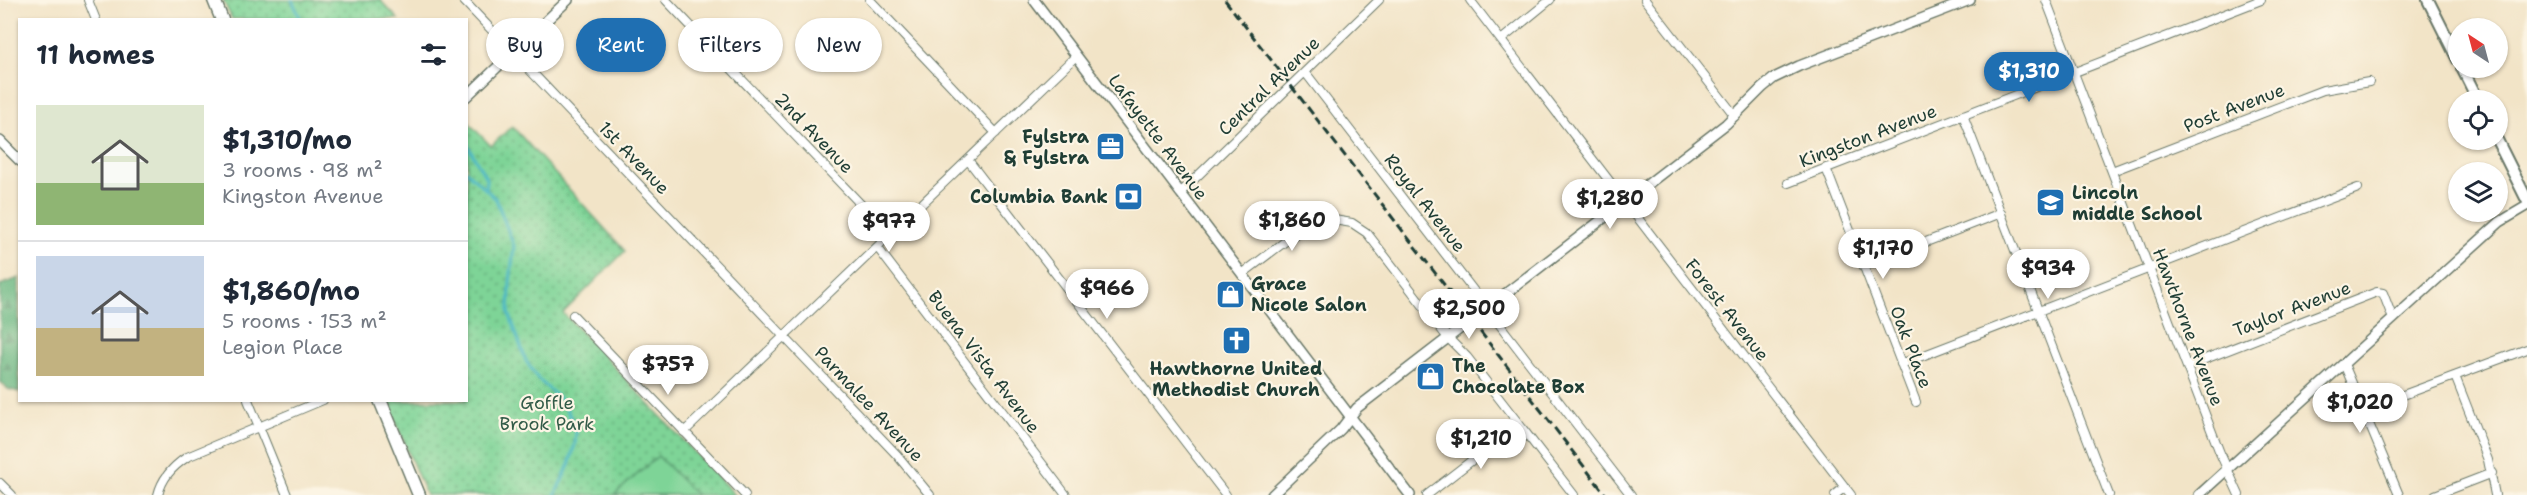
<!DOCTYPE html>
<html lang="en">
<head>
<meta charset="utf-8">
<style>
	body { margin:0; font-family:"Shantell Sans",sans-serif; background:#f2f2f3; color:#1f2937; height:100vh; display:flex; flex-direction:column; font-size:22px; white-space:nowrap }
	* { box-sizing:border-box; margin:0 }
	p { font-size:20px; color:#747a83 }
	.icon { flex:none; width:33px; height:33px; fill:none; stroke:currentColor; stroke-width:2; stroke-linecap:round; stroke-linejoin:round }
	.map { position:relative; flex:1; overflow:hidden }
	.side { position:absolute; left:18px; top:18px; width:450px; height:384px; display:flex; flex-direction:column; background:#fff; border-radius:0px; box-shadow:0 2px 4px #0004 }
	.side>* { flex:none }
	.guide { position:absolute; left:486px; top:18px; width:570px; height:54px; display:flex; gap:12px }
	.needle { width:39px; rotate:324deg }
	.fabs { position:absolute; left:2448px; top:18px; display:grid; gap:12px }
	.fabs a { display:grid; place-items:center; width:60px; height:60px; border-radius:50%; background:#fff; box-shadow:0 2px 4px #0004; font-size:30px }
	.price { position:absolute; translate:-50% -51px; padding:0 14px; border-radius:21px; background:#fff; color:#222; font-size:20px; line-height:39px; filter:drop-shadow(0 2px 3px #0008) }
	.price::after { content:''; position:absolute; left:50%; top:36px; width:18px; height:14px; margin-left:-9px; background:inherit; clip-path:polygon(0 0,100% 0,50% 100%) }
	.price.current { background:#1f6fb2; color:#fff }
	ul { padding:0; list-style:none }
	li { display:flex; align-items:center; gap:18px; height:150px; padding:0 18px }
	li+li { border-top:2px solid #e0e1e3 }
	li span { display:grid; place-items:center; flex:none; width:168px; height:120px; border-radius:0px; color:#555 }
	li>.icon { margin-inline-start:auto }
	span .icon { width:72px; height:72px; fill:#fffc; stroke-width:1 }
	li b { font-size:26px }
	h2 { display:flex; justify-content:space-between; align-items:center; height:72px; padding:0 18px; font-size:26px }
	.tag { padding:0 21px; border-radius:27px; background:#fff; box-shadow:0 2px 4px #0004; font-size:21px; line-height:54px }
	.tag.current { background:#1f6fb2; color:#fff }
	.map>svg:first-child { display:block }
</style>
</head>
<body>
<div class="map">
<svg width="2527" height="495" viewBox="0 0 2527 495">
	<defs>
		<pattern id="forest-firs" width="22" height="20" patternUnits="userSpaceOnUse" patternTransform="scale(1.5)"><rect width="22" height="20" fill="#66b680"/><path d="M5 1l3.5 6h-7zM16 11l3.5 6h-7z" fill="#53956a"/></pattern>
		<pattern id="park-dots" width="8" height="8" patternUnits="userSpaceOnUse" patternTransform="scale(1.5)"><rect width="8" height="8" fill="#7ed497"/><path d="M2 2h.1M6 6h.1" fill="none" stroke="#67ad7c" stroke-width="1.8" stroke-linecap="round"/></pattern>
	</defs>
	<rect width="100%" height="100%" fill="#fcf5e5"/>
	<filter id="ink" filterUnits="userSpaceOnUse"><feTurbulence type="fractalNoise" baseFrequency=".0167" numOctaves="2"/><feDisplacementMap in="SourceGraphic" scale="12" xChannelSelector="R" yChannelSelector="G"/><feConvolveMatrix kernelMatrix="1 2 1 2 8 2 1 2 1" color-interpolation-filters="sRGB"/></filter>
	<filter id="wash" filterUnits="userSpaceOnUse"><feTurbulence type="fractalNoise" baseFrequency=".008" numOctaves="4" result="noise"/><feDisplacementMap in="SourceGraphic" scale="24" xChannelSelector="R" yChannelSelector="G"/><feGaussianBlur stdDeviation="1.35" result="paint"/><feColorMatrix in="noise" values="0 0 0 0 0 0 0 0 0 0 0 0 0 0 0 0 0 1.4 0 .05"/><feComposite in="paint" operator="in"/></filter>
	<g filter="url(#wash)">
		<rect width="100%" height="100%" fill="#f2e4c7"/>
		<path fill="url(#forest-firs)" stroke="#427a5a" stroke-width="1.5" d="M19 278V392L8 389 0 381V285Z"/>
		<path fill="url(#park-dots)" stroke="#4e8866" stroke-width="1.5" d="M223 0H380L398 19H232Z
			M467 121 491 146 512 126 625 251 563 313 735 495H426L387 401 466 400Z"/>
		<path fill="#7ed497" stroke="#4e8866" stroke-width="1.5" d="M658 456 696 495H614Z"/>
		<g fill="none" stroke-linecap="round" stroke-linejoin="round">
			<path stroke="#4bb8c6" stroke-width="3" d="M292 0 301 20
				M466 142 487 180 486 189
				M466 171 496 199 514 246 510 282 509 313 526 361 538 379 563 402 576 429 575 444 569 465 555 495"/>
		</g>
	</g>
	<g filter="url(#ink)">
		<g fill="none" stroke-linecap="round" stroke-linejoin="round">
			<defs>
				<path id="minor" d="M88 0 96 20
					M463 0 897 455 930 495
					M666 0 890 235
					M870 0 996 133
					M1470 0 1851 495
					M1645 0 1735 116
					M2046 0 2220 453 2239 495
					M1501 40 1550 0
					M1305 72 1631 495
					M1963 115 2109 495
					M968 160 1226 495
					M1826 168 1916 402
					M2112 171 2323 90 2369 82
					M1788 183 2261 0
					M1180 193 1379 0
					M877 247 1066 495
					M1864 266 2001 213
					M1242 274 1311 222 1328 219 1352 223 1367 233 1448 338 1467 357 1574 495
					M573 315 745 495
					M1901 364 2358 188
					M2344 364 2399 495
					M2187 366 2377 292 2383 293 2393 319
					M2455 376 2488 460 2495 495
					M248 400 287 495
					M2363 410 2527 349
					M684 432 1076 56
					M0 483 12 495
					M158 495C162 478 172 467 187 457L323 400
					M1427 495 1519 424
					M1835 495 1845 487
					M2435 495 2492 473"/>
				<path id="tertiary" d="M1034 0 1410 495
					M466 97 568 0
					M0 141 20 161
					M1272 495 1341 429 1357 408 1726 124 1762 88 1774 78 1799 66 1970 0
					M2199 495 2500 222 2527 206"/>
				<path id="secondary" d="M2428 0 2458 60
					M2462 68 2478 100
					M2497 140 2527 200"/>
				<path id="primary" d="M214 0 222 20
					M380 400 419 495"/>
			</defs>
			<use href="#minor" stroke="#697767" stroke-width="10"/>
			<use href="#tertiary" stroke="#697767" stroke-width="12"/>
			<use href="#secondary" stroke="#697767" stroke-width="14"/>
			<use href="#primary" stroke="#697767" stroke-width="15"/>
			<use href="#minor" stroke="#fff" stroke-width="8"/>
			<use href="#tertiary" stroke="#fff" stroke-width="9"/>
			<use href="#secondary" stroke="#fff" stroke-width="10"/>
			<use href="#primary" stroke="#fff" stroke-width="12"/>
			<path stroke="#1f3d34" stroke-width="3" stroke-dasharray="9 4.5" stroke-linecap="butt" d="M1225 0 1606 495"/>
		</g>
	</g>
	<defs>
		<symbol id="office-square" viewBox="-11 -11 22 22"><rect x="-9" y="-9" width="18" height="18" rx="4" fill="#1f6fb2" stroke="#fcf5e5"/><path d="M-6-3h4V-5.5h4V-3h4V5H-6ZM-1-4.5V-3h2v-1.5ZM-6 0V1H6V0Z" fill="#fff"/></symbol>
		<symbol id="bank-square" viewBox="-11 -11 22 22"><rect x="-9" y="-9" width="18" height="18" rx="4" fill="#1f6fb2" stroke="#fcf5e5"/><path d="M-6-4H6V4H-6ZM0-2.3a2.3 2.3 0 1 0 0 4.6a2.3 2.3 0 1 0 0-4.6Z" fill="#fff"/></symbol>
		<symbol id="school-square" viewBox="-11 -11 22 22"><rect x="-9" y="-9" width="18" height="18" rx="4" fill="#1f6fb2" stroke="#fcf5e5"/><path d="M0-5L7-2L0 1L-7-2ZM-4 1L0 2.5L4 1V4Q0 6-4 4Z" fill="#fff"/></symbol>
		<symbol id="shop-square" viewBox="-11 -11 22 22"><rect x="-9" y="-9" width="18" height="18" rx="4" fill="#1f6fb2" stroke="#fcf5e5"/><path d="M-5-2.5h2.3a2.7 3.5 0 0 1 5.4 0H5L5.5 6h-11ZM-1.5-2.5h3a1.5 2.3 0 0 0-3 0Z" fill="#fff"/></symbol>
		<symbol id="church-square" viewBox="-11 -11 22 22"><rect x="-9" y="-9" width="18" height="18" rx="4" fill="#1f6fb2" stroke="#fcf5e5"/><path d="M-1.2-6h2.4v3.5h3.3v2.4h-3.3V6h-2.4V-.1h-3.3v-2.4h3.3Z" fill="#fff"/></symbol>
	</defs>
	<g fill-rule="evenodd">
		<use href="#office-square" x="1094" y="130" width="33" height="33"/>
		<use href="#bank-square" x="1112" y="180" width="33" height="33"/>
		<use href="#school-square" x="2034" y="186" width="33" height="33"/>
		<use href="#shop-square" x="1214" y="278" width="33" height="33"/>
		<use href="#church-square" x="1220" y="324" width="33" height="33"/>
		<use href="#shop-square" x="1414" y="360" width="33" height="33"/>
	</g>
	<g text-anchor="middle" stroke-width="4.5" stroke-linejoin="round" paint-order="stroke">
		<g font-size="18" fill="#1f3d34" stroke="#fcf5e5">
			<text transform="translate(1269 86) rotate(-44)" y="6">Central Avenue</text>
			<text transform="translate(2234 108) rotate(-21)" y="6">Post Avenue</text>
			<text transform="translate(814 133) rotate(46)" y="6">2nd Avenue</text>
			<text transform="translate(1868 136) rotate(-21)" y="6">Kingston Avenue</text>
			<text transform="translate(1158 137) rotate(53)" y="6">Lafayette Avenue</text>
			<text transform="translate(634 158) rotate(46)" y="6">1st Avenue</text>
			<text transform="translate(1425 203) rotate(52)" y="6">Royal Avenue</text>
			<text transform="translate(2292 309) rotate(-21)" y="6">Taylor Avenue</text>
			<text transform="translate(1727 310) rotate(52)" y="6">Forest Avenue</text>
			<text transform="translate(2188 327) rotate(69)" y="6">Hawthorne Avenue</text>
			<text transform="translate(1911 347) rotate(69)" y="6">Oak Place</text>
			<text transform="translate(984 362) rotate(53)" y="6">Buena Vista Avenue</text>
			<text transform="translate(869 404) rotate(47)" y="6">Parmalee Avenue</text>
		</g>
		<g font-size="18" font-weight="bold" fill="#1f3d34" stroke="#fcf5e5" text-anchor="start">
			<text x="1089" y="143" text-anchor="end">Fylstra<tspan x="1089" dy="21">&amp; Fylstra</tspan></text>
			<text x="2072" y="199">Lincoln<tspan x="2072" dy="21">middle School</tspan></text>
			<text x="1108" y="203" text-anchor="end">Columbia Bank</text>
			<text x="1251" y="290">Grace<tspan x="1251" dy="21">Nicole Salon</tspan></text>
			<text x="1452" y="372">The<tspan x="1452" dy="21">Chocolate Box</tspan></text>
			<text x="1236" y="375" text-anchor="middle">Hawthorne United<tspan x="1236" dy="21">Methodist Church</tspan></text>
		</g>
		<g font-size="18" fill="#325b48" stroke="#fcf5e5">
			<text x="547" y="409">Goffle<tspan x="547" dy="21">Brook Park</tspan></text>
		</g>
	</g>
</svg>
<div class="fabs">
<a><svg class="needle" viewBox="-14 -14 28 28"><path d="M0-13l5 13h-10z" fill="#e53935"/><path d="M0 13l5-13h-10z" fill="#747a83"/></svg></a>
<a><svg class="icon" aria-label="locate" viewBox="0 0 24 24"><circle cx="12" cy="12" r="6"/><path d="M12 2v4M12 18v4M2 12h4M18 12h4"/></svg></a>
<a><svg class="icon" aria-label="layers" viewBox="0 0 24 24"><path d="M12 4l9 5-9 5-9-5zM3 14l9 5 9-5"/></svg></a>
</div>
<b class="price current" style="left:2029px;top:103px">$1,310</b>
<b class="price" style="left:1610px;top:230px">$1,280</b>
<b class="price" style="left:1292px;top:252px">$1,860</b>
<b class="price" style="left:889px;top:253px">$977</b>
<b class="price" style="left:1883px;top:280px">$1,170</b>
<b class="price" style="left:2048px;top:300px">$934</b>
<b class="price" style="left:1107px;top:320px">$966</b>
<b class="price" style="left:1469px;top:340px">$2,500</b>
<b class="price" style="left:668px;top:396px">$757</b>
<b class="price" style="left:2360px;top:434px">$1,020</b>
<b class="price" style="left:1481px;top:470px">$1,210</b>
<div class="guide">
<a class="tag">Buy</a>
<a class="tag current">Rent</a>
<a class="tag">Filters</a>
<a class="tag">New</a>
</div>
<section class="side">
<h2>11 homes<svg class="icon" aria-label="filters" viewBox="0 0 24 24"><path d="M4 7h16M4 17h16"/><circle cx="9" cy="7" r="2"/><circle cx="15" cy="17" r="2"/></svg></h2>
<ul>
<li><span style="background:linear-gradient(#dfe7d0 65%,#8fb573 0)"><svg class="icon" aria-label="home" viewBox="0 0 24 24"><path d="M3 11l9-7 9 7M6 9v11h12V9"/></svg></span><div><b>$1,310/mo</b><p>3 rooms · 98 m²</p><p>Kingston Avenue</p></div></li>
<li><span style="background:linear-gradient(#c9d6e8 60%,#c2b280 0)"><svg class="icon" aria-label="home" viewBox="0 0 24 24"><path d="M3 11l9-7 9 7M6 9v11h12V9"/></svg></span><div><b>$1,860/mo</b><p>5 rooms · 153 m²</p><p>Legion Place</p></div></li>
</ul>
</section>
</div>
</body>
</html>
